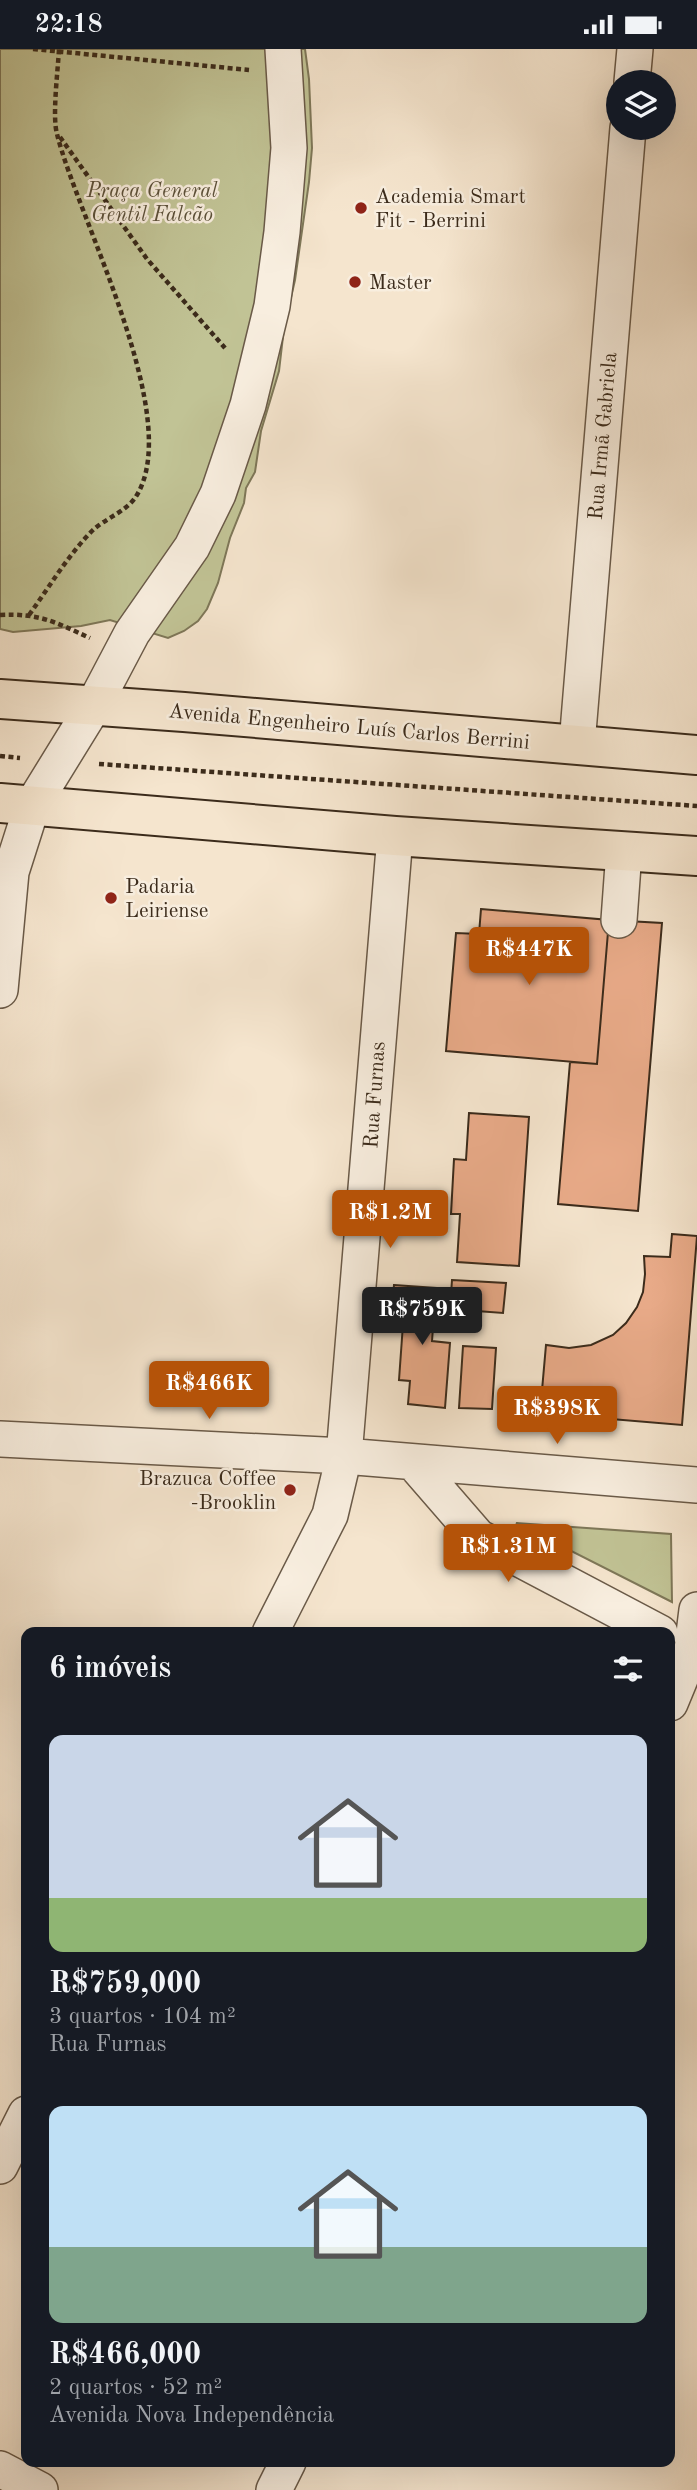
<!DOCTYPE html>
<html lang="pt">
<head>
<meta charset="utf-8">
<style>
	body { margin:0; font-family:"Old Standard TT",serif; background:#20242c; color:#f1f3f6; height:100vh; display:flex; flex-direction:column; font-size:26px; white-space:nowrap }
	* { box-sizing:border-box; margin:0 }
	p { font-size:23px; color:#9ea1a6 }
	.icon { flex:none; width:38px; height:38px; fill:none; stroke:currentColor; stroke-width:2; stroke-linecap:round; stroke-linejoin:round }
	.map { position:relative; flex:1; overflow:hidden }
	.sheet { position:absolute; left:21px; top:1578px; width:654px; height:840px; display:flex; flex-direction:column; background:#171b24; border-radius:14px; box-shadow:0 7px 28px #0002 }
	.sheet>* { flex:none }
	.fabs { position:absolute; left:606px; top:21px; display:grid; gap:14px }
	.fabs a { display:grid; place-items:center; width:70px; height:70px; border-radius:50%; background:#171b24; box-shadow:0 7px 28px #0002; font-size:35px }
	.price { position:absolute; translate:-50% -60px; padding:0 16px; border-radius:7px; background:#b45309; color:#fff; font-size:23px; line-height:46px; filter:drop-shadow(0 2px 4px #0008) }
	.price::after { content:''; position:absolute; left:50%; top:42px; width:21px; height:16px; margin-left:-10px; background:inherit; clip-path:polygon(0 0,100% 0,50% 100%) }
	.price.current { background:#222; color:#fff }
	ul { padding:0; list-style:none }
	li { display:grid; align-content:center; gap:14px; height:371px; padding:0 28px }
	li span { display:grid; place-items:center; height:217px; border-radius:14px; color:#555 }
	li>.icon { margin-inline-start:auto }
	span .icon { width:126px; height:126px; fill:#fffc; stroke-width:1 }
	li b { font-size:30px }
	h2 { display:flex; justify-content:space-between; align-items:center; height:84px; padding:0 28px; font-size:30px }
	.status { display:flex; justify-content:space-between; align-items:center; height:49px; padding:0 35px; background:#171b24; direction:ltr }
	.status svg { height:19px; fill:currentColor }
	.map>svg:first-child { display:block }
</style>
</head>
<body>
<div class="status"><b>22:18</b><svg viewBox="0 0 49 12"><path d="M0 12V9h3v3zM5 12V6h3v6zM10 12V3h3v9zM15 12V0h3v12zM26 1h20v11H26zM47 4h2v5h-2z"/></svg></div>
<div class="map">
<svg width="697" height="2441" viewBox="0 0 697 2441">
	<rect width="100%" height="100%" fill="#f5e5ce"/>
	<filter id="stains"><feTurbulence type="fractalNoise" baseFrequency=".00286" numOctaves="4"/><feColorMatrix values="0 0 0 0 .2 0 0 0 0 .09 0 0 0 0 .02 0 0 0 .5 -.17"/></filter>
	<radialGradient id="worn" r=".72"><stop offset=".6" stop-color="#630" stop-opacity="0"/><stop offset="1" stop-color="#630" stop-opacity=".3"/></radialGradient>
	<path fill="#c1c395" stroke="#7e7758" stroke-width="2" d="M0 0H305L309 30 312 99 309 133 295 231 284 279 279 322 261 382 255 423 246 439 244 454 230 489 218 534 207 560 198 572 184 582 168 589 110 571 81 577 13 583 0 580Z
		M516 1474 671 1485 672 1553Z"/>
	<path fill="#e8aa88" stroke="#3b2b1b" stroke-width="2" d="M481 860 609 871 597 1015 446 1002 456 884 479 885Z
		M609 871 662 874 638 1162 558 1155 570 1013 597 1015Z
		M469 1064 529 1068 519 1217 457 1213 460 1165H451L454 1110 466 1111Z
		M672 1185 697 1187 682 1376 540 1364 546 1296 569 1299 591 1296 613 1286 626 1274 637 1258 643 1243 645 1225 644 1207 670 1208Z
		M452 1231 506 1234 503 1264 450 1260Z
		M394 1236 436 1239 432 1292 450 1294 445 1359 408 1355 410 1332 399 1331 404 1261 392 1260Z
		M463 1297 496 1299 492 1360 459 1359Z"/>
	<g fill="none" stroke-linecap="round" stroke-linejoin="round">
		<defs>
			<path id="minor" d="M632 33 635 0
				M577 695 628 79
				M619 871 624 802
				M0 941 11 823 32 757 93 658 132 584 192 498 218 445 248 356 272 257 282 183 289 99 283 0
				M0 1390 344 1407 697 1436
				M413 1413 478 1488 660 1584
				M270 1584 330 1466 344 1407 395 787
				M670 1654 692 1601 697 1561
				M0 2117 26 2065
				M0 2420 40 2441
				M274 2441 288 2413"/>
			<path id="major" d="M0 650 184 663 697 706
				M0 754 395 787 697 807"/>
		</defs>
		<use href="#minor" stroke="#6a5a48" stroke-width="38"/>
		<use href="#major" stroke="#3b2b1b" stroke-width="42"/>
		<path stroke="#3b2b1b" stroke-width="4.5" stroke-dasharray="5 3.5" stroke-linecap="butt" d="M33 0 249 21
			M60 88 147 210 225 299
			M0 566C39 564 55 573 90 589
			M29 566C50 537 68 506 93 481 105 470 126 462 135 449 187 372 78 170 57 85 52 67 58 21 59 0
			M0 707 20 709
			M99 715 697 757"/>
		<use href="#minor" stroke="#f8eedf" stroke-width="35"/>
		<use href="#major" stroke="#f5e5ce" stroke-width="38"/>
	</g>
	<g fill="#8f2418" stroke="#f8eedf" stroke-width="2.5">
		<circle cx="361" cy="159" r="7"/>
		<circle cx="355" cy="233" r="7"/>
		<circle cx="111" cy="849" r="7"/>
		<circle cx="290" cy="1441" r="7"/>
	</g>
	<g text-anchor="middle" stroke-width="5" stroke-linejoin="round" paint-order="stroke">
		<g font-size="21" font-style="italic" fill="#5c513a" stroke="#f8eedf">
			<text x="152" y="148">Praça General<tspan x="152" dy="24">Gentil Falcão</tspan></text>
		</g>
		<g font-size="21" fill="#3b2b1b" stroke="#f8eedf" text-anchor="start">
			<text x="375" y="154">Academia Smart<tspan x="375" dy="24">Fit - Berrini</tspan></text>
			<text x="369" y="240">Master</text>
			<text x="125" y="844">Padaria<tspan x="125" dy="24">Leiriense</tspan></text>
			<text x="276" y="1436" text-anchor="end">Brazuca Coffee<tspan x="276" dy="24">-Brooklin</tspan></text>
		</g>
		<g font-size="21" fill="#3b2b1b" stroke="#f8eedf">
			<text transform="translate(602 387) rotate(-85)" y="7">Rua Irmã Gabriela</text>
			<text transform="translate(349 677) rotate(5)" y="7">Avenida Engenheiro Luís Carlos Berrini</text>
			<text transform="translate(374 1046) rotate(-86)" y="7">Rua Furnas</text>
		</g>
	</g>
	<rect width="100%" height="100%" filter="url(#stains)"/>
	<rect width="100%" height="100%" fill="url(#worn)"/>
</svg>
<div class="fabs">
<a><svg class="icon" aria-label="layers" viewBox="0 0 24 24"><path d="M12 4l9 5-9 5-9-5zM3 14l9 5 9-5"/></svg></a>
</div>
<b class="price" style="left:529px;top:938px">R$447K</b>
<b class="price" style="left:390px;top:1201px">R$1.2M</b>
<b class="price current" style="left:422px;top:1298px">R$759K</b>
<b class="price" style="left:209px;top:1372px">R$466K</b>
<b class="price" style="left:557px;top:1397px">R$398K</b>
<b class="price" style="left:508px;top:1535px">R$1.31M</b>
<section class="sheet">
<h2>6 imóveis<svg class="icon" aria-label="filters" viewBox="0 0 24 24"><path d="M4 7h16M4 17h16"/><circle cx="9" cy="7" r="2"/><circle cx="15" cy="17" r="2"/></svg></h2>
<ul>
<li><span style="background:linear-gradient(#c9d6e8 75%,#8fb573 0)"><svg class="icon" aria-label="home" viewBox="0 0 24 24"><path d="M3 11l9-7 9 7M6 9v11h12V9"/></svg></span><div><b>R$759,000</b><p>3 quartos · 104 m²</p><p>Rua Furnas</p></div></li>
<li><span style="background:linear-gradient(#bfe0f5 65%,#7fa58c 0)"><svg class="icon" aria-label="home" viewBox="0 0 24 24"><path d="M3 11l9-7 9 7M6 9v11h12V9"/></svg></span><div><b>R$466,000</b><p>2 quartos · 52 m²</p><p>Avenida Nova Independência</p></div></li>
</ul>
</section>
</div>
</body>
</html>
